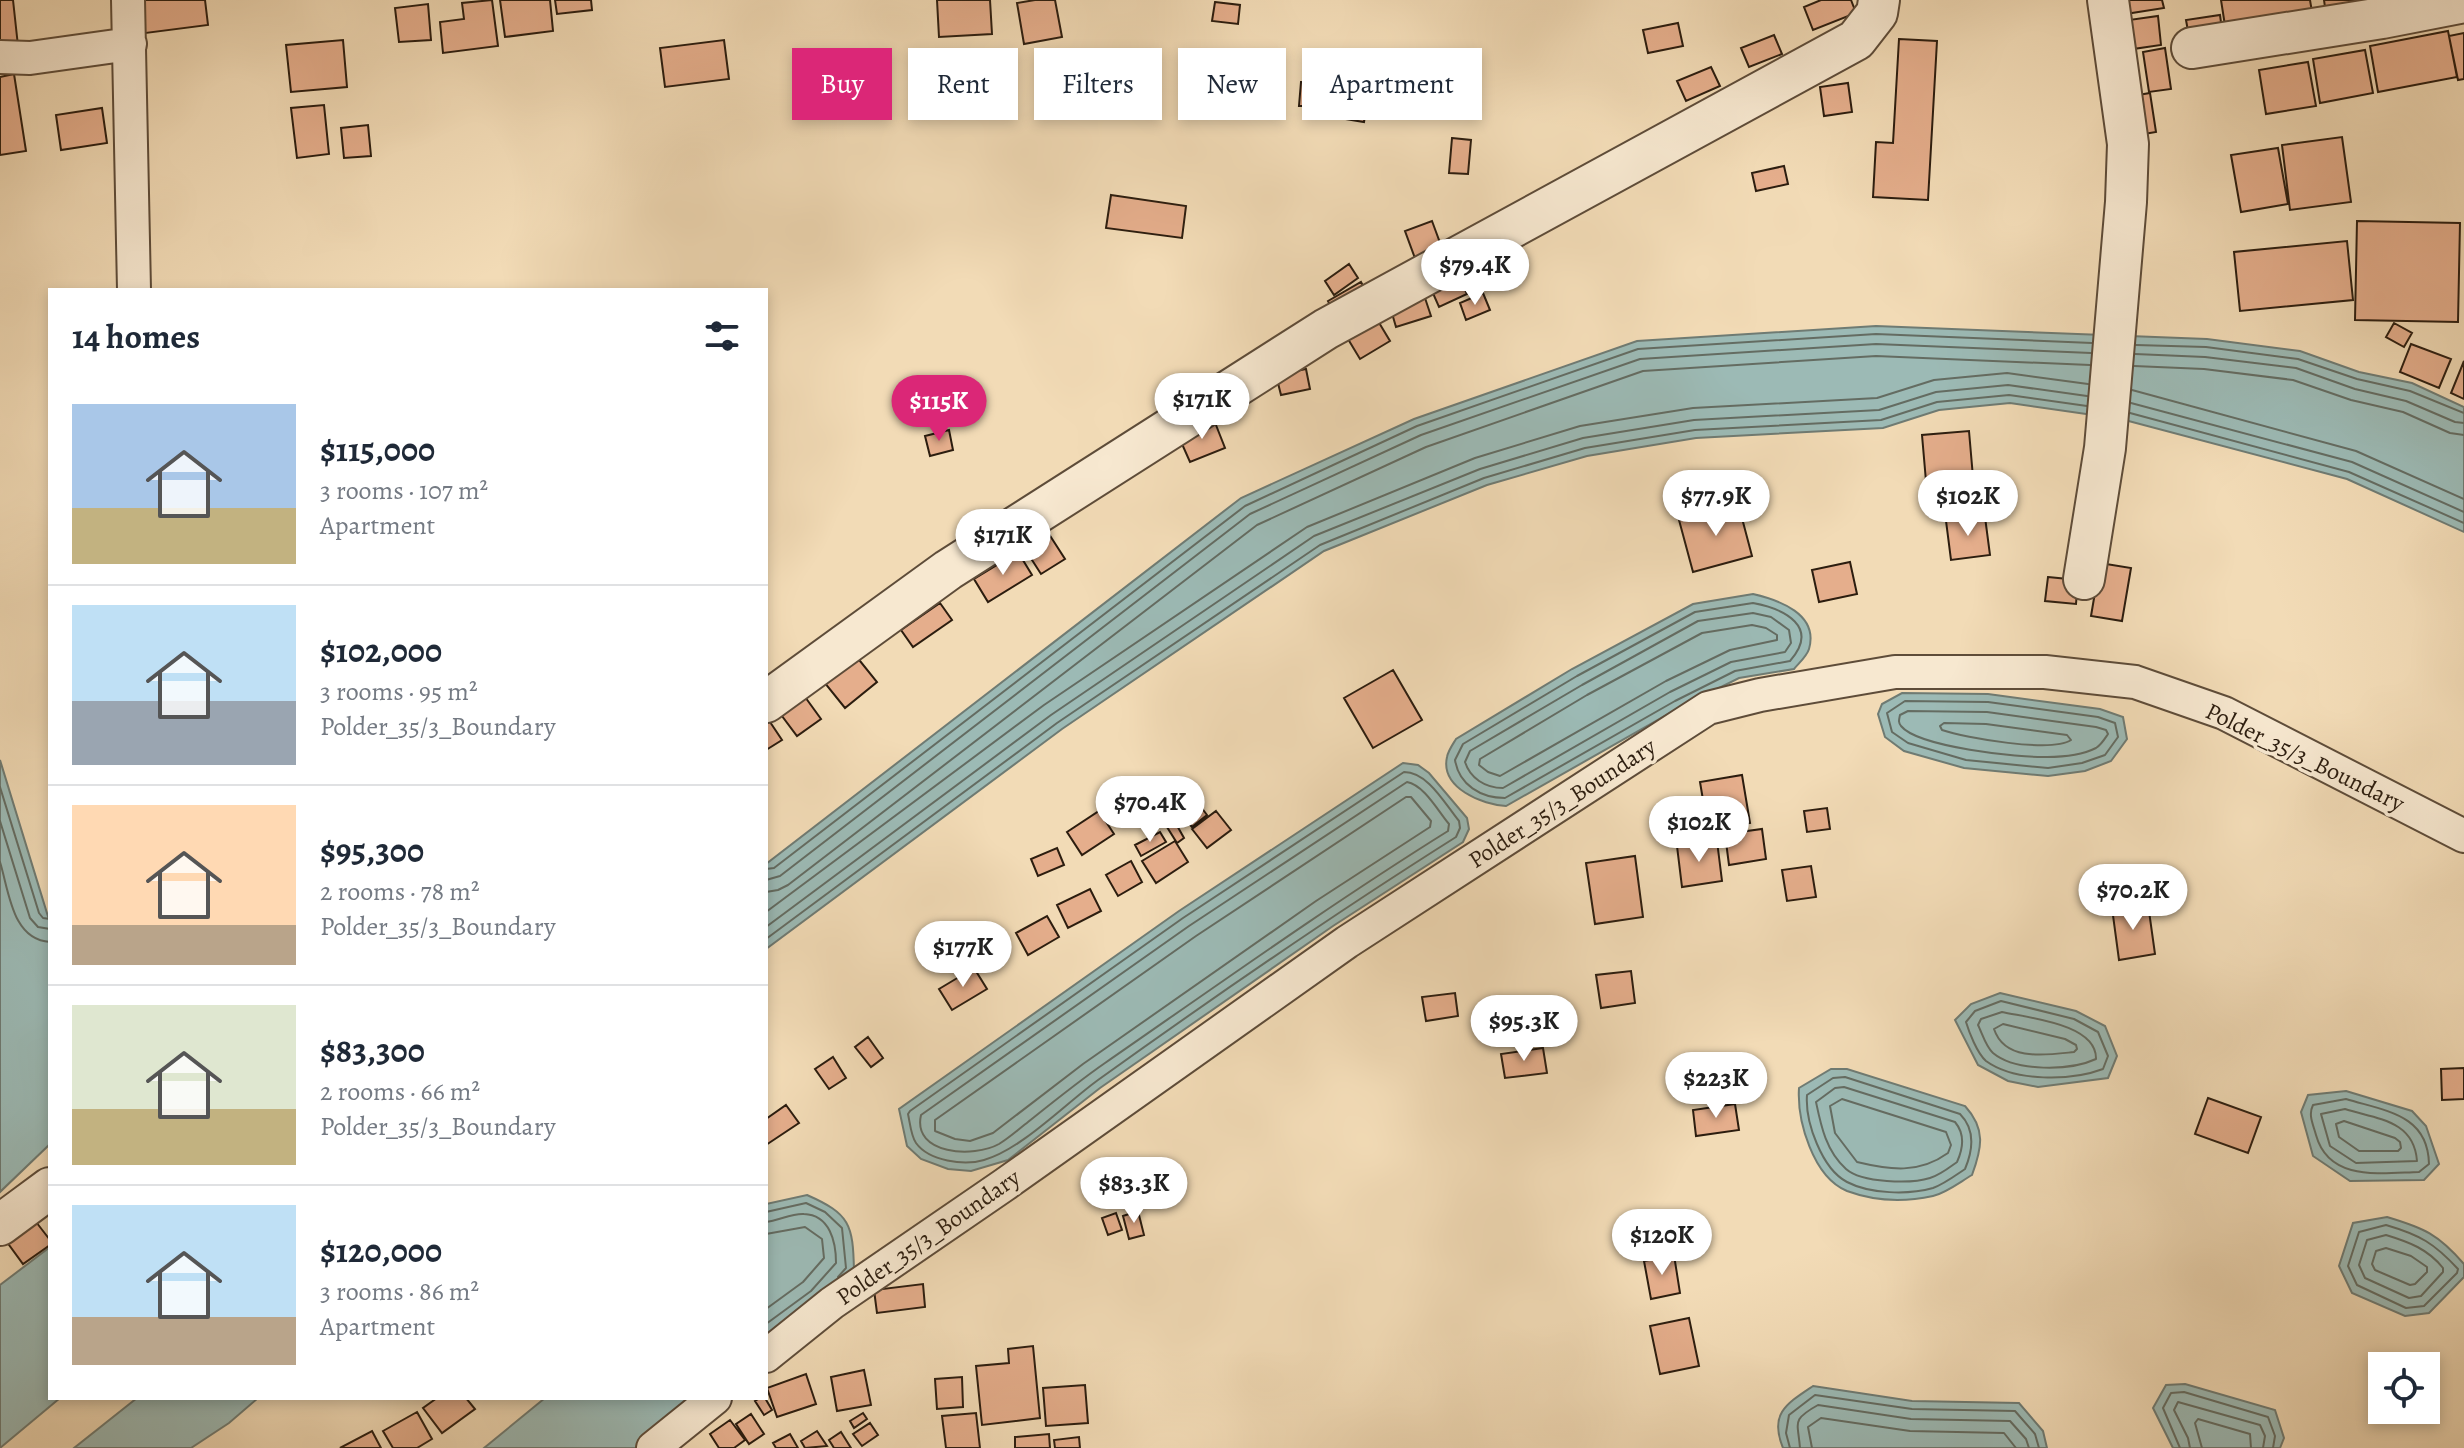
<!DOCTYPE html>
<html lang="en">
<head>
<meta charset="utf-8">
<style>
	body { margin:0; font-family:Alegreya,serif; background:#f6f6f7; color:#1f2937; height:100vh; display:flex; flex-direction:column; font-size:30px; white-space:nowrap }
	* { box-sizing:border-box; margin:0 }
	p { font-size:26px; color:#747a83 }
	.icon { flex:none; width:44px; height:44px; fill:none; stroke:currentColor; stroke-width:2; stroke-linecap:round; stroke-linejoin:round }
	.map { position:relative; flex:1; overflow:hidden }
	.details { position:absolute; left:48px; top:288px; width:720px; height:1112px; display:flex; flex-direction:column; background:#fff; border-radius:0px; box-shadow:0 4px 12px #0003 }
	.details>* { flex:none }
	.banner { position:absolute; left:792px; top:48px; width:760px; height:72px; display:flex; gap:16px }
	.fabs { position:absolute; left:2368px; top:1352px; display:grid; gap:16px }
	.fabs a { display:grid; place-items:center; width:72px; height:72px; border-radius:0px; background:#fff; box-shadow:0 4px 12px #0003; font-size:40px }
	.price { position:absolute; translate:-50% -68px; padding:0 18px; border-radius:28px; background:#fff; color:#222; font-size:26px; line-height:52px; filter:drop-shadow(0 2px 4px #0008) }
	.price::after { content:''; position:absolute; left:50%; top:48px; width:24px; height:18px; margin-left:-12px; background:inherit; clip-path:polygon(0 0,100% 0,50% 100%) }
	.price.selected { background:#db2777; color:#fff }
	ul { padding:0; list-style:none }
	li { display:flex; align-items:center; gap:24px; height:200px; padding:0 24px }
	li+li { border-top:2px solid #e0e1e3 }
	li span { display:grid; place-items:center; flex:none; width:224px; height:160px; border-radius:0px; color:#555 }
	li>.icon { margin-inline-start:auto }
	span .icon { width:96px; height:96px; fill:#fffc; stroke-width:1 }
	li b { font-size:34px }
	h2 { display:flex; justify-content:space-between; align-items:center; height:96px; padding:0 24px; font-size:34px }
	.pill { padding:0 28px; border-radius:0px; background:#fff; box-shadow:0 4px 12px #0003; font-size:28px; line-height:72px }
	.pill.selected { background:#db2777; color:#fff }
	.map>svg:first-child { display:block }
</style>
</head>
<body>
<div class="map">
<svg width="2464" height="1448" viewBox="0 0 2464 1448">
	<rect width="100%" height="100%" fill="#f2dbb6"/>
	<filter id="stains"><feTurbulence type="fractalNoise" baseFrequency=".0025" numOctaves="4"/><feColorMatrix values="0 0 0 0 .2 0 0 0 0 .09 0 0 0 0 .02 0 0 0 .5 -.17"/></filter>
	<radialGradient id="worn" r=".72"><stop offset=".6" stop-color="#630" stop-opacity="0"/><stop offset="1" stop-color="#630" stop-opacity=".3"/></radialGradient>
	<path fill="#9cbab5" stroke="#6f7b73" stroke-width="2" d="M1876 326 2207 339 2300 351 2359 372 2412 383 2464 407V532L2347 479 2121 419 2010 403 1939 410 1883 428 1696 438 1587 456 1487 485 1324 551 1062 729 766 949V864L1241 498 1414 419 1637 341Z
		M1753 594C1779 600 1819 614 1809 649 1807 656 1799 663 1794 669L1739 678 1679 708 1506 806C1483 805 1440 788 1447 757 1448 751 1453 744 1456 739L1572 669 1693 604Z
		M1902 693 1988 694 2100 709 2123 717 2127 739 2111 761 2085 771 2048 776 1964 768 1904 751 1885 737 1878 714 1882 704Z
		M0 760 50 923V1144L0 1192Z
		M1403 763 1418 765 1429 773 1467 818 1469 829 1463 842 1333 926 1100 1088 1008 1160 971 1171 948 1169 921 1159 907 1146 899 1109 1179 911Z
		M2000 993 2076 1011 2105 1026 2117 1056 2108 1078 2038 1087 2008 1081 1978 1065 1955 1020 1971 1004Z
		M1831 1069H1847L1965 1106C1986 1129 1982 1148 1972 1175 1960 1182 1946 1193 1933 1196 1905 1202 1874 1201 1847 1191 1813 1177 1797 1121 1799 1088Z
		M2346 1091 2412 1111 2426 1126 2439 1164 2424 1180 2350 1181 2313 1156 2301 1112 2308 1095Z
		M807 1195C850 1214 853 1224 854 1271L766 1346V1204Z
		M2387 1217C2424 1228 2438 1234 2464 1264V1277L2429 1313 2405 1316 2352 1293 2339 1266 2353 1223Z
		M50 1247V1398H60L0 1448V1285Z
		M2185 1384 2275 1410 2284 1438 2280 1448H2173L2153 1408 2166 1385Z
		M1813 1386 1912 1401 2019 1403 2043 1431 2047 1448H1783C1769 1414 1786 1404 1813 1386Z
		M137 1398H258L229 1423 191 1448H74Z
		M545 1398H694L638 1448H484Z"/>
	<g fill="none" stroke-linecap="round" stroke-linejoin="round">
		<path stroke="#646c62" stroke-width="2" d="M2136 345 2206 347 2298 359 2357 379 2410 391 2464 413
			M2135 354 2205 357 2296 368 2355 389 2406 401 2455 422 2464 423
			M2134 366 2204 369 2293 380 2351 400 2403 412 2450 433 2464 435
			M2132 390 2356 451 2464 499
			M2131 403 2352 462 2464 512
			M2130 413 2349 472 2464 523
			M1753 603C1785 609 1820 627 1790 661L1735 671 1675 701 1505 798C1481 798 1459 785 1455 760L1463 744 1577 676 1695 612Z
			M1753 613 1771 617 1789 630 1791 643 1785 652 1731 662 1670 692 1503 788C1485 788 1470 778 1465 762L1470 751 1582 685 1698 621Z
			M1752 625 1766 628 1777 635V640L1730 650 1666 681 1500 776 1488 772 1479 765 1480 759 1587 695 1702 633Z
			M1905 701 1988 702 2098 717 2115 723 2118 737 2105 755 2082 763 2048 768 1966 760 1908 743 1892 732 1887 713Z
			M1908 711 1987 712 2096 727 2106 730 2108 734C2104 740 2101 745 2096 748 2082 755 2062 757 2047 757 2019 758 1918 747 1901 726 1898 722 1899 720 1900 715Z
			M1944 723 1986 724 2067 735 2071 740C2052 753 1965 738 1942 730L1940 726Z
			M1404 772C1428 772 1445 804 1459 821L1460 828 1456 837C1334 914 1215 996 1098 1080 1065 1104 1022 1149 984 1160 964 1166 929 1161 916 1143 911 1136 910 1123 908 1114L910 1111 1183 918Z
			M1407 782C1424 785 1438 811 1449 824L1448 831C1331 904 1219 984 1105 1063 1079 1081 1053 1102 1028 1122 1019 1129 1009 1138 999 1144 974 1158 912 1155 921 1115L1189 926Z
			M0 787 39 913 43 918 50 919
			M1406 797H1411L1431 821 1430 827 1316 901 1083 1064 993 1133 970 1141 955 1139 935 1131V1120L1196 936Z
			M0 821 30 918 38 927 50 929
			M0 862C9 891 12 940 50 942
			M766 869 774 868 1245 506 1417 426 1638 349 1876 334 2092 343
			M766 880 780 876 1250 514 1421 435 1640 359 1876 344 2091 353
			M766 892 778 890 788 885 1257 525 1426 447 1643 371 1876 356 2090 365
			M766 912 1044 705 1307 527 1475 458 1580 426 1693 408 1877 398 1934 380 2007 373 2088 384
			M766 927 1051 715 1314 536 1480 469 1583 438 1694 420 1879 410 1936 392 2008 385 2087 396
			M766 939 1057 723 1320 545 1484 478 1585 448 1695 430 1881 420 1937 402 2009 395 2087 406
			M2001 1001 2074 1019 2098 1032 2108 1056 2103 1069C2071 1081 2015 1082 1986 1061 1977 1053 1969 1032 1966 1022L1975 1011Z
			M2002 1012C2029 1018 2097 1024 2096 1059 2070 1071 2016 1072 1993 1053 1986 1047 1982 1033 1978 1025L1981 1019Z
			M2003 1024 2065 1039 2076 1045 2077 1049 2074 1052C2046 1055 2005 1062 1994 1029Z
			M1845 1077 1960 1114C1976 1130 1973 1150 1965 1169 1956 1175 1944 1184 1933 1188 1908 1195 1870 1194 1847 1182 1822 1169 1805 1122 1807 1095L1833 1078Z
			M1844 1087 1955 1122C1965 1134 1963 1149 1957 1162 1950 1167 1940 1175 1930 1178 1911 1184 1862 1183 1846 1169 1826 1151 1821 1126 1816 1102L1835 1088Z
			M1842 1099 1946 1132 1951 1145 1948 1153C1919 1174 1890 1170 1857 1162L1835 1133 1830 1106Z
			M2346 1099C2385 1111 2428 1114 2429 1164L2419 1172C2381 1173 2329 1182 2316 1135 2313 1124 2308 1115 2313 1105Z
			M2345 1109C2377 1119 2414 1120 2417 1161L2356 1163 2330 1146 2321 1114Z
			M2344 1121 2395 1138 2400 1142 2401 1148 2398 1151H2359L2339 1137 2336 1124Z
			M766 1212 806 1203 825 1212 842 1228 846 1268 838 1277
			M766 1222C778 1221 792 1213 804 1214 830 1215 836 1242 836 1263L811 1291 766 1324
			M2386 1225C2420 1235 2434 1243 2458 1269L2457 1273 2424 1306 2406 1308 2357 1285 2348 1266 2359 1232Z
			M766 1234 805 1227 822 1239 824 1258 803 1282 766 1309
			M2386 1235C2409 1242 2428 1249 2443 1268V1272L2421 1296 2409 1298 2365 1278 2359 1265 2367 1240Z
			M2386 1248 2411 1256 2427 1267V1272L2415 1284 2410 1285 2375 1270 2372 1264 2376 1251Z
			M1790 1448 1786 1433 1789 1415 1815 1395 1912 1409 2015 1411 2035 1434 2039 1448
			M1800 1448C1798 1422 1791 1420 1818 1405L1911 1419 2010 1421 2026 1439 2029 1448
			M1812 1448 1808 1427 1821 1418 1910 1431 2004 1433 2016 1448
			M2180 1448 2163 1408 2171 1393 2184 1392 2268 1417 2275 1436 2273 1448
			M2190 1448 2188 1438 2174 1410 2178 1402 2260 1425 2265 1436 2263 1448
			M2202 1448 2195 1423 2198 1419 2250 1434 2251 1448"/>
	</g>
	<path fill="#e5ae8c" stroke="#2c1d0f" stroke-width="2" d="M0 0H13L18 46 0 48Z
		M134 0H205L208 25 138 34Z
		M492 0 498 46 443 53 440 22 464 19 462 3Z
		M500 0H550L553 31 505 37Z
		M555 0H591L592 10 557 14Z
		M937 0H990L992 34 939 37Z
		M1035 0H1055L1062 37 1024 44 1017 3Z
		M1821 0H1851L1856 13 1813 30 1804 7Z
		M2117 0H2162L2164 8 2119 15Z
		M2221 0H2310L2313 18 2226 32Z
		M2324 0H2362L2363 4 2325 7Z
		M1215 2 1240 5 1238 24 1212 21Z
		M428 4 431 40 399 42 395 8Z
		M2220 15 2223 37 2190 42 2186 20Z
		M2158 16 2161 45 2133 49 2129 20Z
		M1678 23 1683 46 1648 53 1643 30Z
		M2448 31 2457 77 2378 92 2370 46Z
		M2464 33V79L2458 80 2449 36Z
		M1774 35 1782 54 1749 67 1741 48Z
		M1899 39 1937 41 1928 200 1873 197 1876 142 1893 143Z
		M343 40 347 87 291 92 286 45Z
		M724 40 729 79 665 87 660 48Z
		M2165 48 2171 89 2149 92 2143 52Z
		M2365 50 2373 93 2320 103 2313 59Z
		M2308 62 2316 106 2266 114 2259 70Z
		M1711 67 1720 86 1686 101 1677 81Z
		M1345 70 1380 77 1377 93 1343 87Z
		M1226 73 1255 75 1253 105 1224 103Z
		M14 74 26 151 0 155V77Z
		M1301 82 1318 83 1317 106H1299Z
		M1848 83 1852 112 1824 116 1820 87Z
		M1326 90 1368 97 1364 122 1321 115Z
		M2150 93 2156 132 2138 135 2132 96Z
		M324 105 329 154 297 158 291 108Z
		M102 108 107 143 61 150 56 115Z
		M368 125 371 156 344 158 341 128Z
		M2342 137 2351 202 2290 210 2282 145Z
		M1452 138 1471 140 1468 174 1449 173Z
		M2278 148 2288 204 2241 212 2231 155Z
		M1784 166 1788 184 1756 191 1752 173Z
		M1111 195 1186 206 1182 238 1106 228Z
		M1432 221 1443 251 1416 261 1405 231Z
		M2357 221 2460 223 2458 322 2355 320Z
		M2347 241 2353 300 2240 311 2234 252Z
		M1349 264 1358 278 1334 295 1325 281Z
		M1460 278 1467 294 1439 307 1432 291Z
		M1361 282 1369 297 1337 317 1328 301Z
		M1423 292 1431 316 1396 327 1389 303Z
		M1483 293 1490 310 1466 320 1460 303Z
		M1378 321 1390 341 1360 359 1348 339Z
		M2394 323 2412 333 2404 347 2386 337Z
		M2411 344 2451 359 2439 388 2400 372Z
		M2464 361V399L2451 393Z
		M1306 369 1310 389 1281 395 1276 375Z
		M1214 420 1225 448 1190 462 1178 435Z
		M949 430 953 450 930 456 925 436Z
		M1969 431 1976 512 1929 516 1922 435Z
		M1738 503 1752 556 1693 572 1679 520Z
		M1985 517 1990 555 1951 560 1946 521Z
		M1047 531 1065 559 1041 574 1023 546Z
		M1018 552 1032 575 988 602 974 579Z
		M1850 562 1857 594 1819 602 1812 570Z
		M2100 563 2131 568 2122 621 2091 616Z
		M2048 577 2078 580 2076 604 2045 601Z
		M940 603 952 620 913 647 901 630Z
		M856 656 877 682 845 708 824 682Z
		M1393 670 1422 720 1373 748 1344 698Z
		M800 690 821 719 797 736 776 708Z
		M766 716 782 740 766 750Z
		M1742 775 1750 823 1708 830 1700 782Z
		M1201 807 1207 815 1192 827 1185 819Z
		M1827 808 1830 829 1807 832 1804 811Z
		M1099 811 1114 834 1082 855 1067 832Z
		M1216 811 1231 830 1207 848 1192 829Z
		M1175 822 1184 838 1177 843 1167 827Z
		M1762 829 1766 859 1729 865 1725 834Z
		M1160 832 1166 842 1141 856 1135 845Z
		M1175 841 1188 862 1156 883 1142 861Z
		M1717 841 1722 881 1682 887 1677 846Z
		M1057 848 1064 865 1038 876 1031 859Z
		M1635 856 1643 917 1595 924 1586 863Z
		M1131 861 1142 882 1118 896 1106 875Z
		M1811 866 1816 897 1787 901 1782 870Z
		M1090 889 1101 911 1068 928 1057 905Z
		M2148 904 2155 954 2119 960 2112 908Z
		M1047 916 1059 937 1028 955 1016 933Z
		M974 968 987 989 952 1010 939 989Z
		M1631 971 1635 1003 1601 1008 1596 975Z
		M1455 993 1458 1016 1426 1021 1422 997Z
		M868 1037 883 1058 871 1067 855 1047Z
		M1543 1048 1547 1073 1505 1078 1501 1054Z
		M833 1057 846 1078 829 1089 815 1069Z
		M2464 1068V1099L2442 1100 2441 1069Z
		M2208 1098 2261 1117 2248 1153 2195 1134Z
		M1735 1104 1739 1130 1696 1136 1693 1110Z
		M786 1105 799 1123 766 1145V1119Z
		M1142 1162 1157 1199 1133 1208 1119 1171Z
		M1117 1170 1124 1193 1110 1197 1103 1175Z
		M1138 1211 1144 1235 1129 1239 1123 1216Z
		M1116 1213 1122 1230 1108 1235 1102 1218Z
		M33 1218 50 1240V1245L23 1264 4 1238Z
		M1674 1255 1680 1293 1651 1299 1644 1261Z
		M923 1284 925 1307 877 1313 874 1290Z
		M1689 1318 1699 1366 1660 1374 1650 1326Z
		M1033 1346 1040 1418 982 1425 976 1366 1009 1363 1008 1349Z
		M864 1370 871 1405 837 1411 831 1377Z
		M806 1374 816 1404 777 1417 767 1388Z
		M962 1377 963 1407 937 1409 935 1379Z
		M1085 1385 1088 1423 1046 1426 1043 1388Z
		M437 1398H466L475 1409 442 1433 423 1408Z
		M760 1398H765L772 1410 764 1415 755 1401Z
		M417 1412 432 1439 417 1448H393L383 1431Z
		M863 1413 867 1419 854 1428 850 1421Z
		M976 1413 980 1448H946L942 1416Z
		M751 1414 764 1434 749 1444 736 1424Z
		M730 1420 745 1440 734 1448H719L710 1434Z
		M870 1423 878 1435 862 1446 853 1434Z
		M372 1431 381 1448H340Z
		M817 1431 827 1446 805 1448 801 1441Z
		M841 1432 851 1448H834L829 1440Z
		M790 1434 798 1448H776L773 1443Z
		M1049 1434 1050 1448H1015V1437Z
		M1079 1437 1080 1448H1055L1054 1440Z"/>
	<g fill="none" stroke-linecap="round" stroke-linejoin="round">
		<defs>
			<path id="minor" d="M128 0 134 290
				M0 57 30 58 130 44
				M766 1356 832 1303 1004 1185 1347 942 1708 708 1760 695 1895 672H2045L2135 682 2224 713 2464 836
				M653 1448 715 1398"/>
			<path id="tertiary" d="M2192 48 2382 18 2464 2
				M2084 579 2105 448 2126 202 2128 144 2108 0
				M766 702 948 570 1326 329 1856 40 1877 13 1879 0
				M0 1225 50 1188"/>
		</defs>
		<use href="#minor" stroke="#5e4c39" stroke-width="36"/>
		<use href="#tertiary" stroke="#5e4c39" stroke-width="44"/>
		<use href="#minor" stroke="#f7e8d0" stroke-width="32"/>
		<use href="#tertiary" stroke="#f7e8d0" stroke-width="40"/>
	</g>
	<g text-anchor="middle" stroke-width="7" stroke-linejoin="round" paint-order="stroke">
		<g font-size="24" fill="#2c1d0f" stroke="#f7e8d0">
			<text transform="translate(2305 757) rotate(26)" y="8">Polder_35/3_Boundary</text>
			<text transform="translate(1562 803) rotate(-33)" y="8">Polder_35/3_Boundary</text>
			<text transform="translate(928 1237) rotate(-35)" y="8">Polder_35/3_Boundary</text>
		</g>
	</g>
	<rect width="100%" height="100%" filter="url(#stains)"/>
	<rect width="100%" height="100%" fill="url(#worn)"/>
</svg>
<div class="fabs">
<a><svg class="icon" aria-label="locate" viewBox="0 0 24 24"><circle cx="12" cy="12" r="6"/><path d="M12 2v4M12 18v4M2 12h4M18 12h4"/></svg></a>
</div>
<b class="price" style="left:1475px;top:307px">$79.4K</b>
<b class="price" style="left:1202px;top:441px">$171K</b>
<b class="price selected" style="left:939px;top:443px">$115K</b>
<b class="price" style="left:1716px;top:538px">$77.9K</b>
<b class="price" style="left:1968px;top:538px">$102K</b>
<b class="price" style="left:1003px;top:577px">$171K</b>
<b class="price" style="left:1150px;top:844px">$70.4K</b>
<b class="price" style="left:1699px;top:864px">$102K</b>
<b class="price" style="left:2133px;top:932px">$70.2K</b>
<b class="price" style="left:963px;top:989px">$177K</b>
<b class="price" style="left:1524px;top:1063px">$95.3K</b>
<b class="price" style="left:1716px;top:1120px">$223K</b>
<b class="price" style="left:1134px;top:1225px">$83.3K</b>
<b class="price" style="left:1662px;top:1277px">$120K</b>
<div class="banner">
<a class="pill selected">Buy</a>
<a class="pill">Rent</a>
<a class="pill">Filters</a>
<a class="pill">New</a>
<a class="pill">Apartment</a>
</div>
<section class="details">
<h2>14 homes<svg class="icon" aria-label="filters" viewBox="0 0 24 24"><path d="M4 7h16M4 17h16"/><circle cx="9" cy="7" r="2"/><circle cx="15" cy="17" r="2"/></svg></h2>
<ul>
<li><span style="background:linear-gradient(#a9c7e8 65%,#c2b280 0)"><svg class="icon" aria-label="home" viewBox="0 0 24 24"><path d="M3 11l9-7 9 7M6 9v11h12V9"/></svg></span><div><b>$115,000</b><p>3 rooms · 107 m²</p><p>Apartment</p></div></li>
<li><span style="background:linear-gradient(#bfe0f5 60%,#9aa5b1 0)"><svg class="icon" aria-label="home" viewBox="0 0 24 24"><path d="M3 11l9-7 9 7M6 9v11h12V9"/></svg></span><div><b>$102,000</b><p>3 rooms · 95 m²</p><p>Polder_35/3_Boundary</p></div></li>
<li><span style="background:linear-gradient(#ffd9b3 75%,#b9a48a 0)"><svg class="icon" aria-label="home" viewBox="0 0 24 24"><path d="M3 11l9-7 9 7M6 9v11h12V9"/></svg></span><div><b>$95,300</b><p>2 rooms · 78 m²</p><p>Polder_35/3_Boundary</p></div></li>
<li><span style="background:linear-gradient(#dfe7d0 65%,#c2b280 0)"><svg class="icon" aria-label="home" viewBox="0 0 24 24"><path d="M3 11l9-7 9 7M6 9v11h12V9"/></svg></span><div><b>$83,300</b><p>2 rooms · 66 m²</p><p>Polder_35/3_Boundary</p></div></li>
<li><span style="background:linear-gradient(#bfe0f5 70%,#b9a48a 0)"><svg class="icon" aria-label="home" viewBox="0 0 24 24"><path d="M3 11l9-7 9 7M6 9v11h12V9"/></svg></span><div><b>$120,000</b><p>3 rooms · 86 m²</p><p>Apartment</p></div></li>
</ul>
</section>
</div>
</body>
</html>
